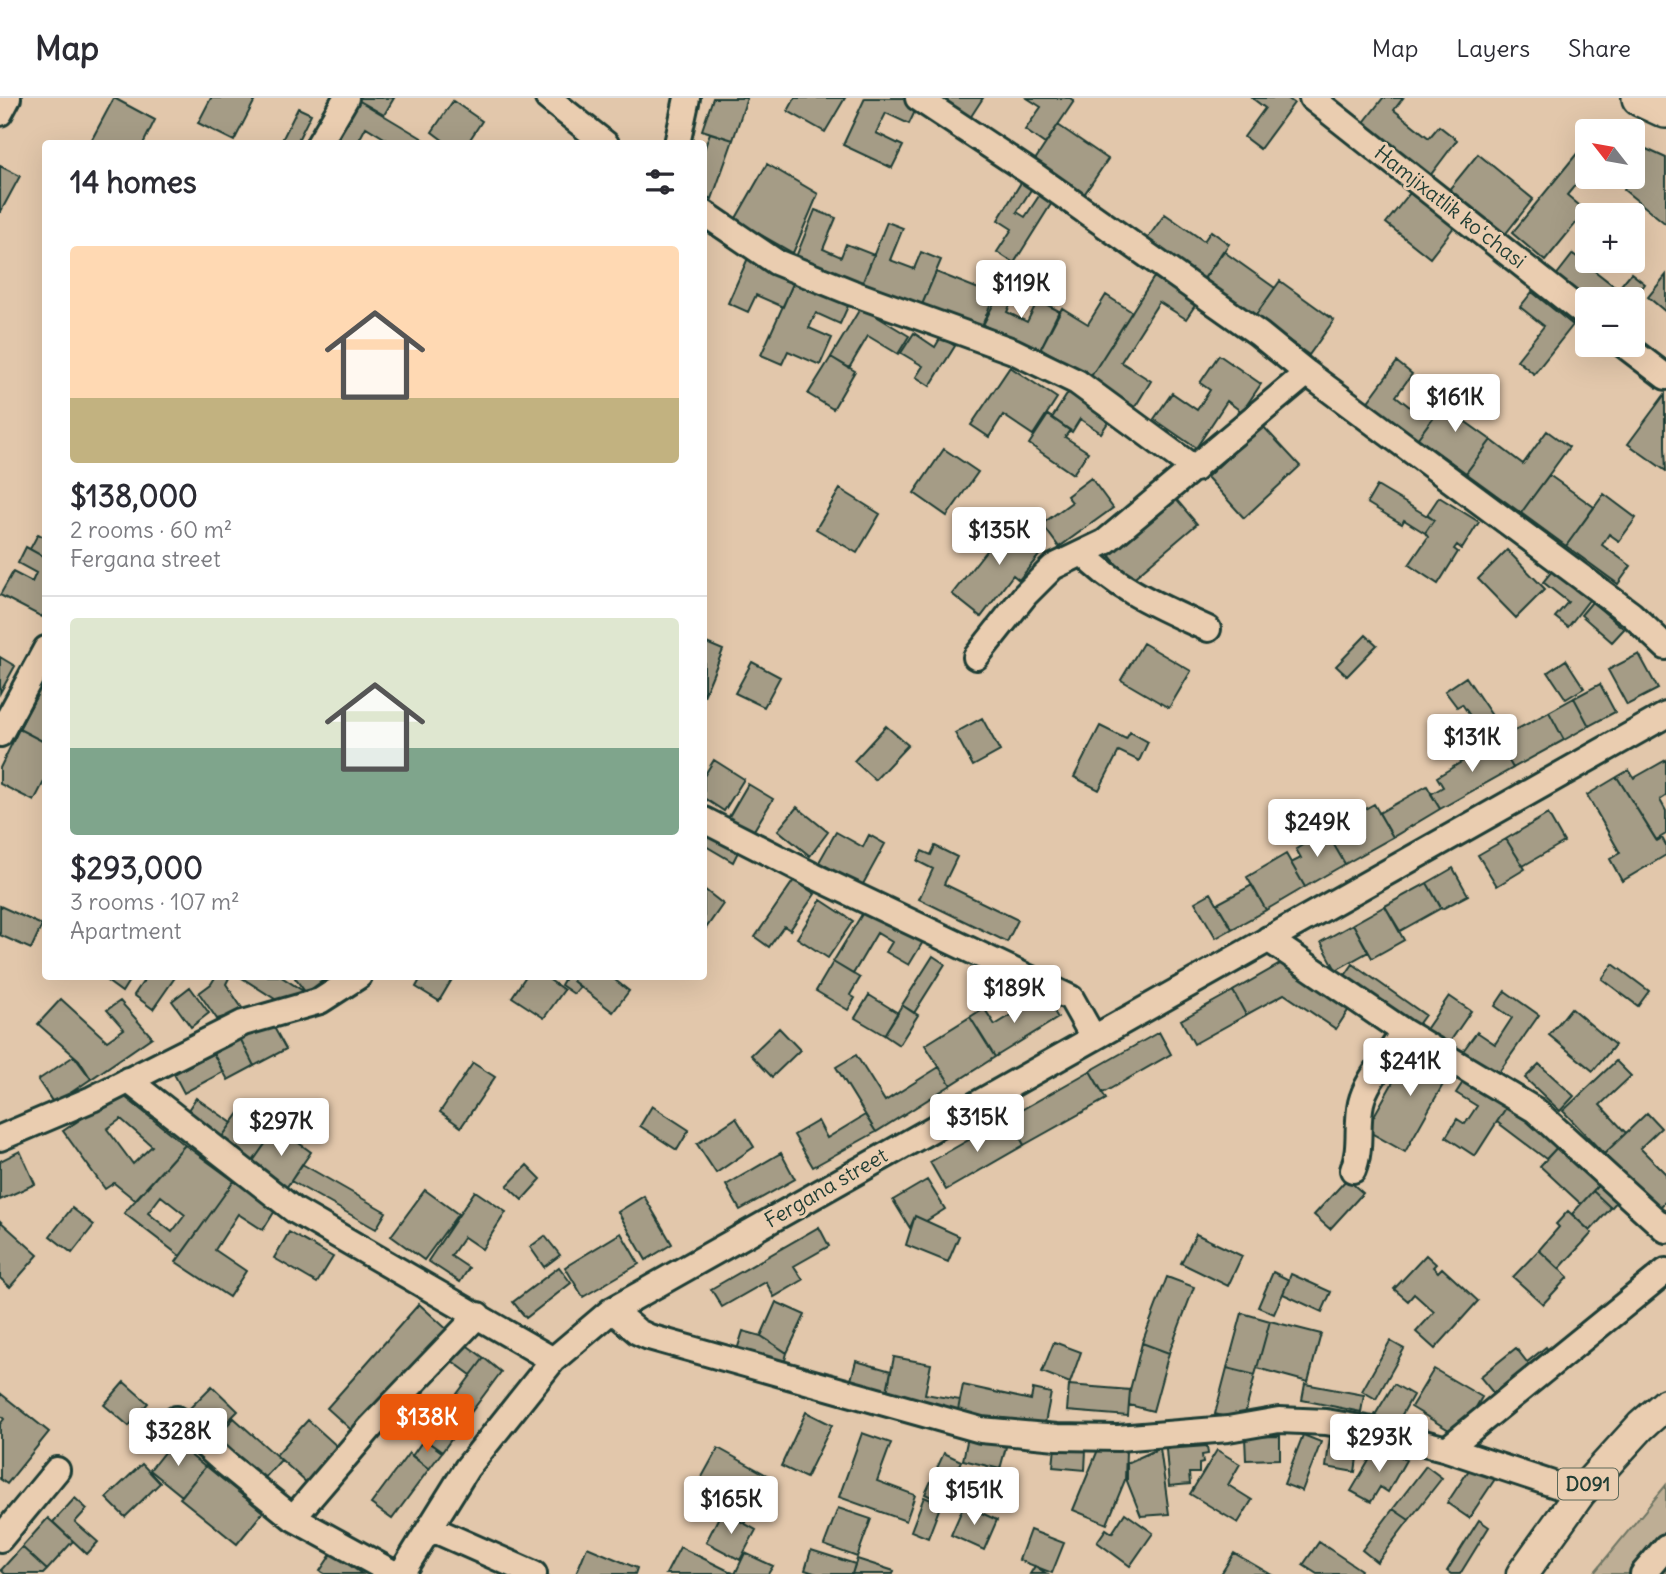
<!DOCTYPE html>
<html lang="en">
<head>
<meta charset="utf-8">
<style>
	body { margin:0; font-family:Delius,sans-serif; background:#f7f7f7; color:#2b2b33; height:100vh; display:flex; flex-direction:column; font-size:26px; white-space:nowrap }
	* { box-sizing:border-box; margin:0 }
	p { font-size:23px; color:#7c7c81 }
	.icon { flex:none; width:38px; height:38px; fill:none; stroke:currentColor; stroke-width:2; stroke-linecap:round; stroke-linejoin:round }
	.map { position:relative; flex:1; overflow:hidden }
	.sheet { position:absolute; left:42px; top:42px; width:665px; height:840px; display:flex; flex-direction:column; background:#fff; border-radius:7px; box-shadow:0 7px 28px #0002 }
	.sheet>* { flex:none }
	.needle { width:46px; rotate:301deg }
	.tools { position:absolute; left:1575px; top:21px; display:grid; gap:14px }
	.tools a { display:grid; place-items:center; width:70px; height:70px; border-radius:7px; background:#fff; box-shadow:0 7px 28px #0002; font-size:35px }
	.price { position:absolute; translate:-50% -60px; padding:0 16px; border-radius:7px; background:#fff; color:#222; font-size:23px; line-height:46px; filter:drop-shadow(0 2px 4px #0008) }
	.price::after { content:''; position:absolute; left:50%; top:42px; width:21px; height:16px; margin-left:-10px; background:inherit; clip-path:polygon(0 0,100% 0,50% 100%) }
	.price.selected { background:#ea580c; color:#fff }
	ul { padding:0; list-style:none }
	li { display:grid; align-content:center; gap:14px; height:371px; padding:0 28px }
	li+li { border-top:2px solid #e1e1e2 }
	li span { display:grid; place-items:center; height:217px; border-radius:7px; color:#555 }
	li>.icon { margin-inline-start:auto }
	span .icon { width:126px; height:126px; fill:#fffc; stroke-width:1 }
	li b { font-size:30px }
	h2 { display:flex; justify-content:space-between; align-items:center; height:84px; padding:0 28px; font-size:30px }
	header { display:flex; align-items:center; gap:42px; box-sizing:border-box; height:98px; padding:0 35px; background:#fff; border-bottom:2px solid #e1e1e2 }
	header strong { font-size:33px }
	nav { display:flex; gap:38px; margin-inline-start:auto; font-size:24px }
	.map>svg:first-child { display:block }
</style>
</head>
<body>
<header>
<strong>Map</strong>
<nav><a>Map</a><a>Layers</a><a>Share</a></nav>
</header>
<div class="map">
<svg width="1666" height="1476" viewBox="0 0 1666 1476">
	<rect width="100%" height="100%" fill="#e2c7ab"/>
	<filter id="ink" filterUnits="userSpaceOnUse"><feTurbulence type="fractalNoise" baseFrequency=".0143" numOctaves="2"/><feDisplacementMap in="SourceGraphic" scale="14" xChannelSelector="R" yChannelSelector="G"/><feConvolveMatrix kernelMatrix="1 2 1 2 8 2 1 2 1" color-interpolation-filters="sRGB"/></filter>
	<g filter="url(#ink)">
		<path fill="#beae95" stroke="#6e7664" stroke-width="2" d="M1666 1387V1476H1593Z"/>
		<path fill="#a59c86" stroke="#1f3d34" stroke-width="2" fill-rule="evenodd" d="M114 0 155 22 143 46H96L91 43Z
			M211 0H256L234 43 198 25Z
			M359 0H394L384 17 358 2Z
			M713 0H747L733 42 702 32Z
			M795 0H845L825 34 788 13Z
			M865 0H904L918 7 909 26 886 15 876 35 903 48 892 70 843 47Z
			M938 0H983L970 20Z
			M1027 0H1070L1074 3 1045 46 1025 32 1041 9Z
			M1252 0H1287L1294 5 1260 51 1244 39 1265 10Z
			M1383 0H1403L1394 12 1429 40 1439 28 1457 42 1429 79 1362 27Z
			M358 2 430 45 394 46 366 29 357 46H333Z
			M453 3 482 23 467 46H448L432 34Z
			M298 10 311 16 296 46H280Z
			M1058 27 1108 61 1083 98 1033 65Z
			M710 35 733 42 712 101 704 98V52Z
			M1644 50 1666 60V126L1624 92 1630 79H1633V73Z
			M1579 53 1587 60V73L1567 97 1586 113 1545 163 1512 135Z
			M1478 56 1533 101 1503 139 1447 94Z
			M767 66 818 96 793 155 735 122Z
			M0 68 20 78 0 115Z
			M1022 83 1032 90 1017 114 1025 119 1041 95 1053 103 1014 165 997 154 1012 131 998 122Z
			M1410 95 1454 129 1430 160 1386 125Z
			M815 112 836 120 823 151 841 159 846 146 874 157 862 186 796 159Z
			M1165 116 1204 143 1211 133 1229 146 1201 185 1145 144Z
			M887 124 903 130 890 162 914 171 921 154 941 162 921 209 862 186Z
			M1223 153 1275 190 1253 221 1201 185Z
			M1573 156 1618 191 1631 175 1645 186 1633 202 1587 201V205L1555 179Z
			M748 160 795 181 783 209 756 197 748 214 728 205Z
			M936 174 994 197 980 233 921 209Z
			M1666 177V214L1648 199Z
			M1154 179 1196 206 1186 221 1159 204 1121 264 1151 283 1135 309 1090 280Z
			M795 181 849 206 840 226 816 215 809 230 832 240 820 267 788 253 782 266 761 257Z
			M1005 183 1018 190 1007 214 1027 224 1038 202 1059 213 1039 254 983 227Z
			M1280 183 1334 222 1309 257 1255 218Z
			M1532 194 1573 227 1534 276 1517 262 1544 228 1520 209Z
			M1106 197 1132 214 1090 280 1041 250 1062 210 1088 226Z
			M861 209 909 238 898 256 868 238 849 270 831 259Z
			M914 235 935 249 941 239 955 248 930 288 916 279 923 268 901 255Z
			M1219 257 1261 286 1242 314 1227 303 1196 350 1154 321 1172 295 1197 312 1210 292 1200 285Z
			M831 259 855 273 833 311 808 296Z
			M1397 264 1412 276 1396 298 1415 313 1426 298 1441 309 1414 345 1364 309Z
			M1010 269 1057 300 1033 337 1003 317 989 339 971 327Z
			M1070 292 1111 320 1101 335 1080 321 1072 334 1052 320Z
			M1452 293 1473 308 1463 322 1491 342 1466 375 1418 340Z
			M1665 296V349L1666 373 1628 346Z
			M1048 317 1070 332 1065 339 1088 354 1073 376 1029 346Z
			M1262 327 1300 368 1244 420 1207 379Z
			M1547 333 1569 349 1521 415 1466 375 1491 342 1523 366Z
			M944 351 978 374 947 418 914 395Z
			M1549 377 1594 409 1566 448 1521 415Z
			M1091 380 1113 410 1059 449 1042 426 1072 404 1067 398Z
			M1377 388 1434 422 1425 435 1404 422 1402 426 1367 405Z
			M840 391 880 416 857 455 816 431Z
			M1604 396 1636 420 1619 443 1609 436 1602 447 1631 468 1618 486 1566 448Z
			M1439 399 1479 424 1462 451 1457 447 1454 451 1458 454 1438 486 1409 467 1428 439 1425 435 1434 422 1427 417Z
			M1175 400 1197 426 1130 483 1109 457Z
			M1011 421 1046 449 1019 482 1013 477 981 519 952 496Z
			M38 436 46 440V460L30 451Z
			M26 449 46 460V512L42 519 0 497 13 474 32 484 36 475 18 465Z
			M1507 452 1545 491 1516 520 1478 481Z
			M1552 473 1589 502 1568 529 1555 519 1568 504 1543 484Z
			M1592 504 1624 531 1612 544 1581 517Z
			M1366 537 1377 547 1347 578 1336 568Z
			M704 544 723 552 704 598Z
			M1143 545 1191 573 1169 610 1121 582Z
			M1639 556 1658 591 1627 607 1608 572Z
			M0 559 15 568 0 595Z
			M1566 562 1584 590 1566 601 1548 574Z
			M752 564 780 579 764 609 735 595Z
			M1466 579 1503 634 1488 644 1462 606 1457 609 1445 593Z
			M43 585 46 586V645L19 631Z
			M1600 586 1615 614 1589 628 1574 600Z
			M1574 600 1589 628 1564 642 1549 614Z
			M1549 614 1564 642 1513 670 1497 642Z
			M982 620 1000 653 973 668 955 635Z
			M886 628 908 647 875 682 854 663Z
			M1100 628 1126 641 1130 634 1148 644 1139 663 1119 653 1099 692 1074 679Z
			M19 631 46 645V680L34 703 0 686V670Z
			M1497 642 1513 670 1440 711 1431 696 1443 689 1437 679Z
			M714 662 744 681 724 713 704 700V678Z
			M1666 662V698L1660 702 1666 713V736L1656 742 1617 679 1629 672 1634 680Z
			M1617 679 1657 743 1662 740 1666 747V757L1622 783 1610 761 1620 755 1587 697Z
			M748 686 773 701 751 737 727 722Z
			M1427 688 1440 711 1393 739 1379 715Z
			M1374 706 1393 739 1345 766 1326 733Z
			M797 709 828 734 810 758 778 732Z
			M1548 716 1564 744 1523 768 1506 741Z
			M704 731 739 752 733 764 704 747Z
			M1326 733 1345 766 1305 789 1291 765 1301 760 1296 751Z
			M836 734 863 749 869 737 885 746 862 788 819 764Z
			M1506 741 1525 771 1497 788 1478 757Z
			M935 748 957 759 944 786 1018 822 1007 844 919 801 933 771 917 763 922 753 931 757Z
			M1286 756 1305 789 1266 812 1247 779Z
			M1453 770 1468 797 1442 811 1427 785Z
			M794 782 815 796 790 832 784 828 769 849 755 839Z
			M1427 785 1441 810 1400 833 1385 808Z
			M1252 787 1266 812 1232 831 1217 806Z
			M704 791 723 806 704 833Z
			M1211 795 1232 831 1216 840 1195 804Z
			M821 802 853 823 828 860 797 840Z
			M0 808 42 827 31 851 0 837Z
			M867 808 924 842 909 867 886 854 892 844 877 835 853 876 833 864Z
			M1385 808 1404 842 1372 860 1353 826Z
			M1353 826 1368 854 1336 872 1321 844Z
			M933 858 945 866 914 915 902 907Z
			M1289 861 1353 905 1336 931 1284 896 1246 917 1233 893Z
			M833 864 860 880 850 897 855 900 848 912 816 893Z
			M1353 866 1425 917 1414 932 1342 882Z
			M1613 866 1649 893 1638 908 1602 881Z
			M100 878H132L122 894Z
			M147 878H176L153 911 134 897Z
			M216 878H230L226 886 244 913 217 921 199 895 211 886Z
			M239 878H280L306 895 278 903Z
			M297 878H329L306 895 295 880Z
			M422 878H454L439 903 416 889Z
			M526 878H544L564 892 544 920 512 899Z
			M566 878H576L573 883 580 889 574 896 561 887Z
			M576 878H610L629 893 613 914 573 883Z
			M190 889 209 915 191 929 172 903Z
			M1233 893 1246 917 1194 946 1181 922Z
			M1505 893 1539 917 1497 977 1463 953 1477 934 1495 946 1512 920 1495 908Z
			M869 897 898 915 884 937 855 920Z
			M1044 897 1058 920 995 959 970 919 984 910 995 927Z
			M1449 898 1471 913 1447 948 1425 933Z
			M61 901 107 943 124 931 107 912 120 903 152 939 91 981 79 962 38 926Z
			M902 907 918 917 899 947 884 937Z
			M1571 910 1615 947 1593 973 1549 937Z
			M970 919 995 959 951 987 925 947Z
			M271 924 286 951 254 968 240 940Z
			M779 930 800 952 772 979 751 957Z
			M1159 934 1171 956 1103 995 1090 973Z
			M240 940 254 968 228 982 213 955Z
			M1415 945 1454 967 1405 1054 1366 1032Z
			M213 955 223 974 184 995 174 976Z
			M856 957 885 1003 939 969 951 987 876 1034 836 969Z
			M74 958 91 981 54 1006 38 982Z
			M1616 963 1631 978 1600 1007 1626 1035 1604 1056 1563 1013Z
			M473 965 495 979 461 1029 440 1014Z
			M1539 966 1574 998 1560 1013 1525 980Z
			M1090 973 1106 1001 1024 1047 1009 1019Z
			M1467 978 1509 1005 1475 1058 1446 1039 1457 1021 1465 1026 1477 1008 1456 995Z
			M120 995 185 1047 135 1102 114 1085 105 1091 63 1033ZM121 1021 152 1048 133 1066 107 1031Z
			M196 1000 232 1025 219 1043 184 1018Z
			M1509 1005 1561 1045 1546 1061 1497 1024Z
			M245 1007 277 1029 251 1066 219 1043Z
			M652 1008 689 1032 677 1052 640 1028Z
			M1647 1015 1661 1030 1640 1050 1666 1076V1103L1657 1112 1604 1056Z
			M865 1017 876 1034 813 1069 794 1037 818 1023 827 1040Z
			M1009 1019 1024 1047 946 1092 930 1064Z
			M736 1020 754 1049 716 1075 697 1046Z
			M277 1029 311 1054 286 1090 251 1066Z
			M1561 1045 1602 1083 1581 1106 1540 1068Z
			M185 1047 234 1083 180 1158 124 1115ZM161 1098 185 1117 172 1134 148 1115Z
			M20 1053 35 1086 0 1102V1063Z
			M781 1055 795 1081 740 1112 726 1087Z
			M302 1066 386 1114 376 1131 291 1083Z
			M527 1067 541 1081 522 1102 507 1088Z
			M1347 1081 1363 1095 1330 1131 1314 1117Z
			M927 1082 945 1111 926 1123 915 1118 910 1130 893 1102Z
			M234 1083 276 1111 263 1132 238 1116 215 1152 246 1173 229 1199 176 1164Z
			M1602 1083 1620 1100 1611 1110 1593 1093Z
			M425 1092 458 1116 424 1162 391 1138Z
			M475 1093 506 1114 482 1151 464 1139 451 1158 469 1170 460 1184 428 1163Z
			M1593 1093 1611 1110 1590 1133 1572 1116Z
			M644 1098 672 1146 646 1162 618 1114Z
			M72 1110 94 1127 72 1155 50 1138Z
			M1568 1113 1592 1135 1559 1171 1539 1152 1559 1129 1556 1126Z
			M915 1118 959 1138 948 1164 906 1147Z
			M0 1123 38 1157 10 1189 0 1180Z
			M819 1129 829 1148 794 1168 803 1182 774 1199 766 1184 722 1209 711 1191Z
			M289 1134 333 1159 317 1185 274 1160Z
			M621 1135 639 1166 583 1199 565 1169Z
			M1196 1136 1242 1158 1228 1188 1181 1165Z
			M545 1138 560 1157 544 1169 530 1149Z
			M1539 1152 1568 1179 1543 1206 1513 1179Z
			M1426 1157 1436 1166 1433 1169 1438 1174 1442 1170 1478 1203 1435 1251 1416 1234 1434 1214 1414 1196 1408 1203 1394 1191Z
			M559 1169 571 1185 526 1220 513 1204Z
			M1273 1174 1289 1182 1274 1216 1258 1209Z
			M1291 1176 1331 1194 1322 1214 1283 1196Z
			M1167 1179 1194 1189 1169 1255 1142 1245Z
			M776 1204 805 1217 787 1255 761 1238Z
			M419 1206 450 1234 358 1338 327 1310Z
			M1242 1215 1270 1223 1255 1277 1227 1270Z
			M1270 1223 1321 1236 1308 1284 1257 1270Z
			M743 1233 761 1238 787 1255 784 1266 737 1252Z
			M461 1243 484 1260 471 1277 448 1260Z
			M1390 1243 1404 1251 1376 1301 1362 1293Z
			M1054 1244 1081 1254 1070 1285 1042 1274Z
			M1142 1245 1169 1255 1153 1313 1129 1307 1130 1292Z
			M1546 1249 1554 1259 1500 1303 1480 1279 1516 1250 1527 1264Z
			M894 1259 931 1266 925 1296 960 1302 957 1317 885 1304Z
			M484 1260 501 1274 466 1321 448 1308Z
			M856 1263 891 1273 887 1293 851 1282Z
			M1227 1270 1255 1277 1243 1324 1215 1316Z
			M1434 1271 1482 1299 1459 1338 1411 1309Z
			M124 1284 148 1305 129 1328 104 1307Z
			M1305 1286 1364 1297 1361 1314 1302 1302Z
			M1394 1286 1413 1297 1395 1329 1375 1317Z
			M963 1287 1031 1302 1033 1291 1051 1295 1044 1330 957 1317Z
			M1069 1287 1130 1292 1128 1318 1067 1313Z
			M212 1288 238 1313 211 1340 185 1315Z
			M0 1295 49 1334 7 1386 0 1381V1326L4 1321 0 1317Z
			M442 1303 466 1321 442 1354 417 1336Z
			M806 1314 832 1327 806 1380 781 1368Z
			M234 1320 281 1362 260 1385 213 1342Z
			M308 1322 339 1350 308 1386 276 1357Z
			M862 1335 891 1345 877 1383 915 1397 906 1423 839 1399Z
			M1303 1337 1321 1344 1302 1393 1284 1386Z
			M1280 1338V1361L1246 1362 1245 1339Z
			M968 1339 1006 1349 1000 1371 963 1362Z
			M1330 1339 1365 1345 1362 1361 1357 1360 1355 1374 1326 1369Z
			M424 1341 442 1354 429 1371 412 1358Z
			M173 1343 205 1369 182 1398 150 1372Z
			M1100 1347 1126 1353 1125 1382 1107 1426 1073 1412Z
			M1207 1348 1208 1356 1202 1357 1203 1365 1199 1366V1375H1189L1190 1386 1169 1388 1166 1351Z
			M1055 1349 1086 1352 1085 1372 1053 1369Z
			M1377 1349 1382 1353 1384 1349 1406 1362 1388 1394 1380 1389 1371 1404 1351 1393Z
			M718 1350 770 1379 745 1426 692 1397Z
			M1160 1350 1169 1416 1141 1418 1127 1383V1365Z
			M1217 1352 1240 1366 1228 1387 1252 1402 1238 1425 1190 1396Z
			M409 1355 429 1371 392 1421 371 1406Z
			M944 1355 961 1363 942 1404 925 1396Z
			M142 1366 160 1385 125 1419 106 1400Z
			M1473 1366 1495 1381 1469 1420 1447 1405Z
			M206 1368 263 1414 237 1446 180 1400Z
			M1426 1368 1442 1380 1409 1422 1393 1411Z
			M924 1399 941 1406 928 1440 911 1433Z
			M75 1400 87 1411 75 1424 98 1444 87 1456 53 1424Z
			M964 1407 997 1422 984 1452 951 1437Z
			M838 1410 871 1421 857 1459 824 1447Z
			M1393 1411 1409 1422 1377 1464 1362 1452Z
			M722 1413 756 1432 740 1462 706 1444Z
			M1125 1415 1153 1435 1130 1468 1097 1444 1106 1431 1112 1435Z
			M48 1420 73 1443 47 1472 22 1449Z
			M1479 1422 1489 1429 1460 1476H1451L1447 1473Z
			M1030 1432 1064 1445 1052 1475 1019 1462Z
			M1319 1444 1361 1472 1359 1476H1317L1303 1467Z
			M22 1449 47 1472 43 1476H5L1 1472Z
			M587 1449 637 1470 635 1476H576Z
			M680 1449 735 1476H666Z
			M811 1452 855 1466 852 1476H817L805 1472Z
			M332 1455 362 1476H325L320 1473Z
			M745 1455 773 1468 768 1476H735Z
			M1234 1455 1270 1476H1221Z
			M857 1461 894 1473 893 1476H852Z
			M1035 1468 1047 1476H1030Z"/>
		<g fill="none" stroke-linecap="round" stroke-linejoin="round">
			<defs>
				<path id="minor" d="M548 0 606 46
					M918 0 1037 79 1259 236 1307 275 1631 516 1666 549
					M1312 0 1587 218
					M0 15 8 0
					M319 46 346 0
					M677 46 687 0
					M704 115 776 164 853 195 1013 253 1077 284 1195 371
					M1624 247 1666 279
					M1083 455C1117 492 1163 510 1208 531
					M976 559 1025 497 1053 469 1105 444 1307 275
					M0 636 46 551
					M704 722 814 778 1071 900 1093 939
					M1268 841 1403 933 1535 1012 1666 1132
					M128 982 294 1112 553 1262
					M0 1040 92 1001 243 925 320 903 359 878
					M1353 1072C1362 1050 1356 1028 1361 1005 1367 979 1391 958 1403 933
					M612 1212 638 1234 649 1239 981 1332 1057 1339 1118 1340 1228 1331 1279 1322 1326 1324 1378 1333 1447 1351 1580 1395
					M176 1321 224 1364 293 1420 395 1476
					M1447 1351 1666 1173
					M293 1420 370 1330 478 1217
					M430 1430 534 1476
					M0 1441 57 1372
					M401 1476 467 1370 553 1262 612 1212 1666 617
					M1643 1476 1666 1449"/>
				<path id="major" d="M1522 1476 1580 1395 1641 1328 1666 1306"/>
				<path id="highway" d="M1640 0 1666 12"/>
			</defs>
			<use href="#minor" stroke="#1f3d34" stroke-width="30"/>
			<use href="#major" stroke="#1f3d34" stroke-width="35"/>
			<use href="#highway" stroke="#1f3d34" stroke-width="40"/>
			<use href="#minor" stroke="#eacdb0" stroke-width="24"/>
			<use href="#major" stroke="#eacdb0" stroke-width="30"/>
			<use href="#highway" stroke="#eacdb0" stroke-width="35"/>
		</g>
	</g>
	<g text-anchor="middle" stroke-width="6" stroke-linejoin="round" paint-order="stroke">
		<rect fill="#eacdb0" stroke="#5c6859" stroke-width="2" x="1558" y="1370.5" width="60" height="31" rx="5"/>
		<g font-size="19" font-weight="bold" fill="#1f3d34">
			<text x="1588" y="1393">D091</text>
		</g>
		<g font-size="21" fill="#1f3d34" stroke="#eacdb0">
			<text transform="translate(1450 109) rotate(38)" y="7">Hamjixatlik koʻchasi</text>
			<text transform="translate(826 1090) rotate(-30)" y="7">Fergana street</text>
		</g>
	</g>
</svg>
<div class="tools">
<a><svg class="needle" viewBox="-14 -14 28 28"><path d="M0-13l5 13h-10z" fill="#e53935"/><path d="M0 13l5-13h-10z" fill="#7c7c81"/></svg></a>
<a>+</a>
<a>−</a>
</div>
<b class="price" style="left:1021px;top:222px">$119K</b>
<b class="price" style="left:1455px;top:336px">$161K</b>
<b class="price" style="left:999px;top:469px">$135K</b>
<b class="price" style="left:1472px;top:676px">$131K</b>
<b class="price" style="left:1317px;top:761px">$249K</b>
<b class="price" style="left:1014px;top:927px">$189K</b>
<b class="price" style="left:1410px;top:1000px">$241K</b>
<b class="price" style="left:977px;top:1056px">$315K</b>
<b class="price" style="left:281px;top:1060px">$297K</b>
<b class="price selected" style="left:427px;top:1356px">$138K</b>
<b class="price" style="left:178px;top:1370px">$328K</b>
<b class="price" style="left:1379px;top:1376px">$293K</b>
<b class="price" style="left:974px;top:1429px">$151K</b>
<b class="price" style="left:731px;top:1438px">$165K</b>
<section class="sheet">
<h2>14 homes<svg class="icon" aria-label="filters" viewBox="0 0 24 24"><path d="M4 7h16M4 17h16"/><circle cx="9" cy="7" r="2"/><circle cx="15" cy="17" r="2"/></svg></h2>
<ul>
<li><span style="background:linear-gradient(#ffd9b3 70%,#c2b280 0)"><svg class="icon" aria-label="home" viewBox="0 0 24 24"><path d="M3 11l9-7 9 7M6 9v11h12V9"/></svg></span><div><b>$138,000</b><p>2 rooms · 60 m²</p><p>Fergana street</p></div></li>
<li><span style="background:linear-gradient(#dfe7d0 60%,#7fa58c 0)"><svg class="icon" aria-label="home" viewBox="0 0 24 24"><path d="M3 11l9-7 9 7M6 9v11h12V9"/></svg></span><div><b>$293,000</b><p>3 rooms · 107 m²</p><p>Apartment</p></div></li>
</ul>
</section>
</div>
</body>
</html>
